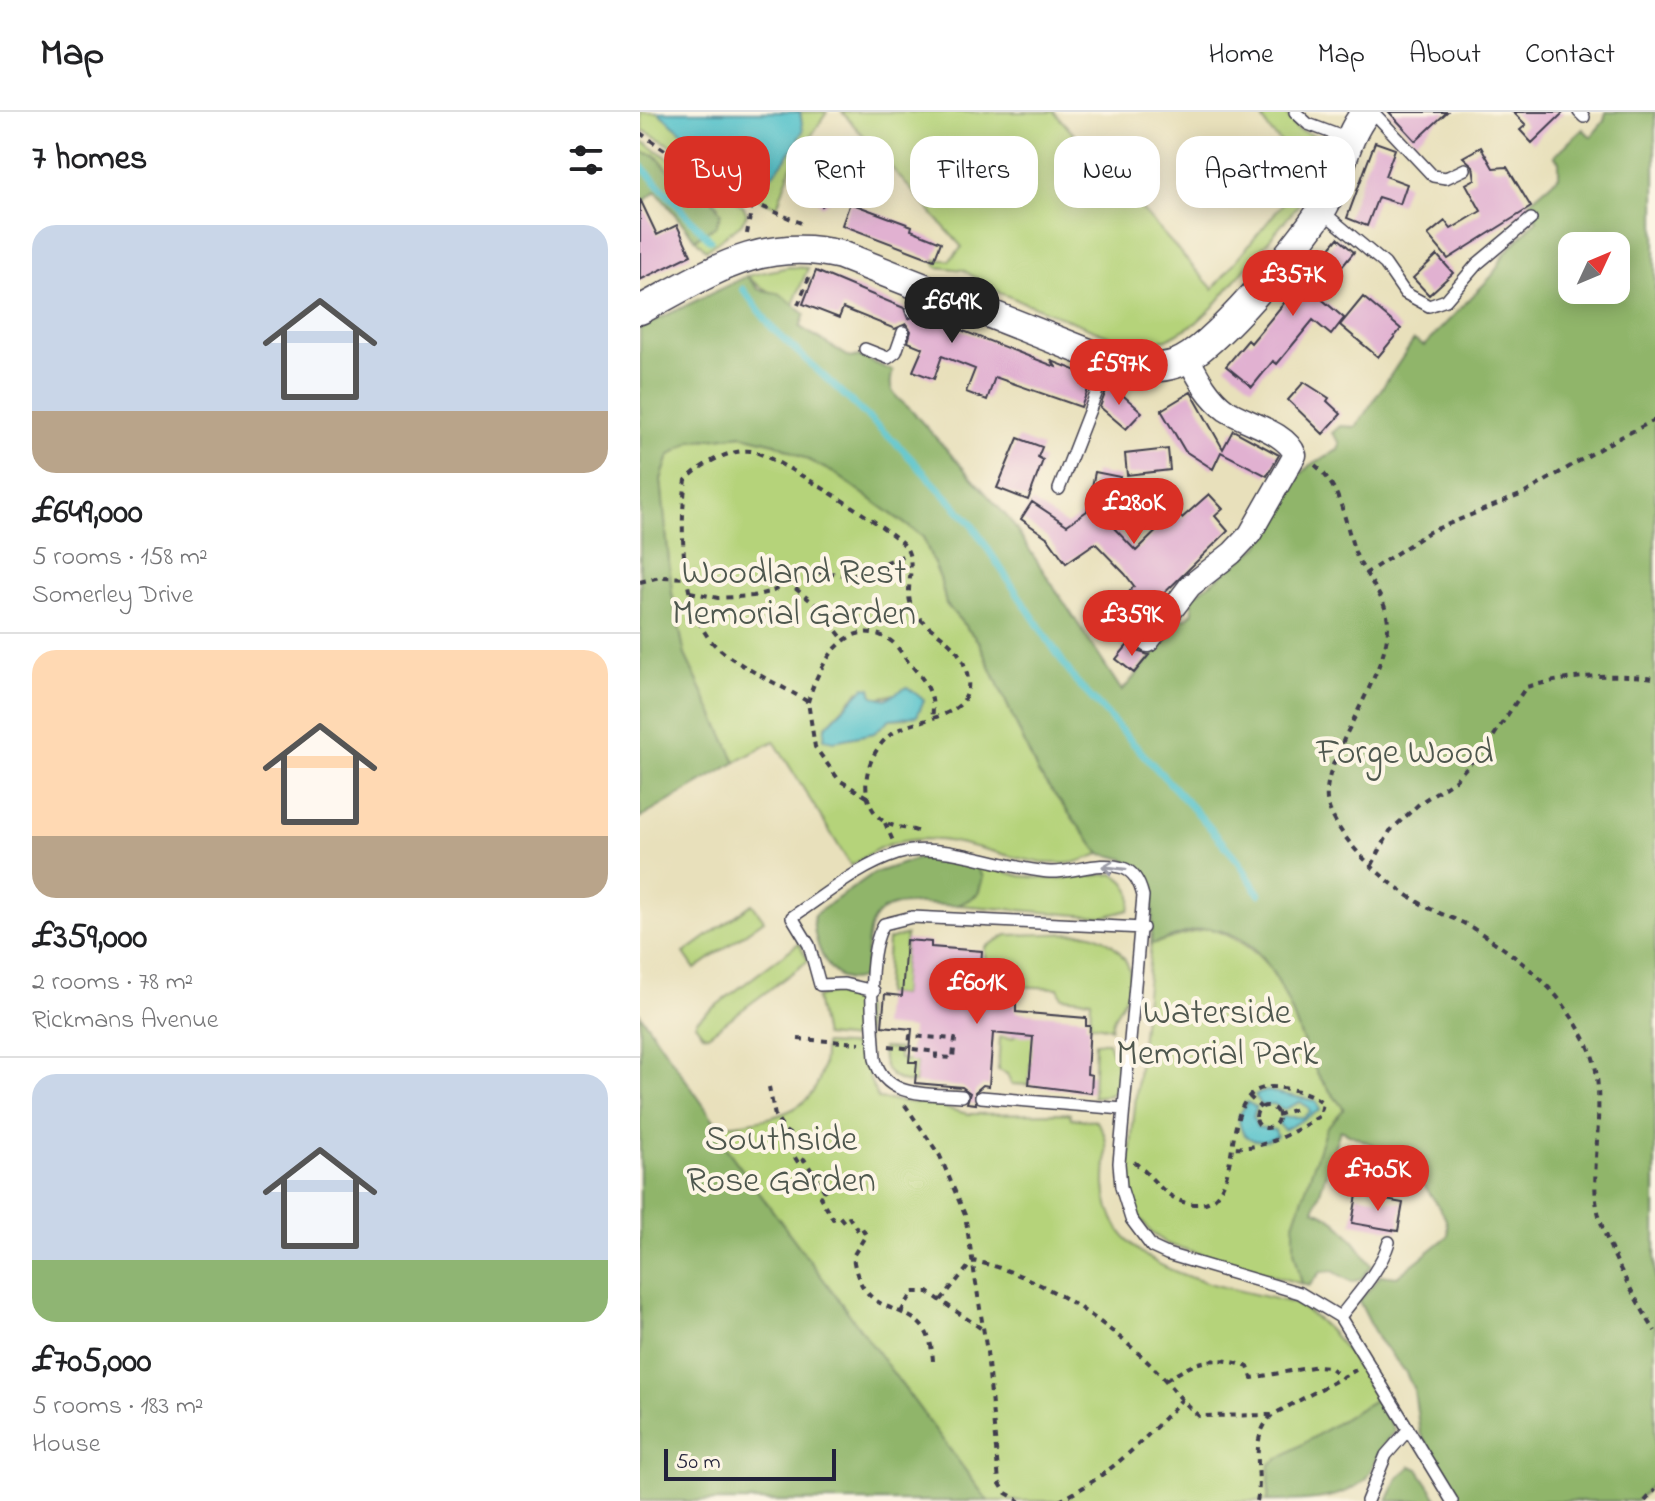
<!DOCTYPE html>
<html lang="en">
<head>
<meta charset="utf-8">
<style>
	body { margin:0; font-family:"Indie Flower",sans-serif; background:#f6f6f6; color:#202124; height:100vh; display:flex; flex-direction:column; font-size:30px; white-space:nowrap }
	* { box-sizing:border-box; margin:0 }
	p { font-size:26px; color:#757577 }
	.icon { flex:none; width:44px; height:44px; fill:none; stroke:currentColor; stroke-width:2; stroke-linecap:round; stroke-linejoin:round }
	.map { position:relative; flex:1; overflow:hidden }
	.panel { display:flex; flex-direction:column; background:#fff; width:640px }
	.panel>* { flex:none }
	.hud { position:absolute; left:24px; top:24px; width:760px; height:72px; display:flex; gap:16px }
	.needle { width:52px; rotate:46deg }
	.tools { position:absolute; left:918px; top:120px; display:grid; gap:16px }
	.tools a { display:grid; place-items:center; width:72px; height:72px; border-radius:16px; background:#fff; box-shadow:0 4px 20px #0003; font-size:40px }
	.scale { position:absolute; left:24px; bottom:20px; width:172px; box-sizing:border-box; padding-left:8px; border:4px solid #22223b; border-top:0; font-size:22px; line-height:28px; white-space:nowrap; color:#22223b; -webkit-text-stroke:6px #fcf5e5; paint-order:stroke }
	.price { position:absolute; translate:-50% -68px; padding:0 18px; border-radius:28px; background:#d93025; color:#fff; font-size:26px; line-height:52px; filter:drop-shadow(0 2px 4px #0008) }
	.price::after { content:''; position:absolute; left:50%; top:48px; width:24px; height:18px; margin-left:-12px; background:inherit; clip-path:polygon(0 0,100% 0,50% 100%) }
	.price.selected { background:#222; color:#fff }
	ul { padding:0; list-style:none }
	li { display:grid; align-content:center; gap:16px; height:424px; padding:0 32px }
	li+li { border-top:2px solid #e0e0e0 }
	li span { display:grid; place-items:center; height:248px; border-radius:24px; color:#555 }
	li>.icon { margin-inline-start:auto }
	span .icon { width:144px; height:144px; fill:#fffc; stroke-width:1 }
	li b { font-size:34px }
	h2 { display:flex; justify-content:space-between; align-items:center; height:96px; padding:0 32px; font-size:34px }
	.pill { padding:0 28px; border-radius:24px; background:#fff; box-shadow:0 4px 20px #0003; font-size:28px; line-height:72px }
	.pill.selected { background:#d93025; color:#fff }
	header { display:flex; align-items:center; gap:48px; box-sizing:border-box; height:112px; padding:0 40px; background:#fff; border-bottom:2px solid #e0e0e0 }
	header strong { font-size:38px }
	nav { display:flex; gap:44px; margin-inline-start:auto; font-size:28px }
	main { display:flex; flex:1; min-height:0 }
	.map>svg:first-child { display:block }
</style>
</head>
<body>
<header>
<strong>Map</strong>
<nav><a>Home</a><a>Map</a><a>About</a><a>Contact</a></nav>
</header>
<main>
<section class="panel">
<h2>7 homes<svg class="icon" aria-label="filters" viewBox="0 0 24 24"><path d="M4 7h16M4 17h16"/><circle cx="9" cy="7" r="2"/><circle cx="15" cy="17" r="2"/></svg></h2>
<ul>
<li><span style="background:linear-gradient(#c9d6e8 75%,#b9a48a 0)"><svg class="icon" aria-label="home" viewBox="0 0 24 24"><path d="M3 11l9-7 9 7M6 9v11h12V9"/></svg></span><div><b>£649,000</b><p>5 rooms · 158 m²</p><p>Somerley Drive</p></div></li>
<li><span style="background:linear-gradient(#ffd9b3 75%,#b9a48a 0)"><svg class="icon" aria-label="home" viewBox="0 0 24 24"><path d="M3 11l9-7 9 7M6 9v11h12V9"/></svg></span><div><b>£359,000</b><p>2 rooms · 78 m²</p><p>Rickmans Avenue</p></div></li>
<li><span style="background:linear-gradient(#c9d6e8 75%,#8fb573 0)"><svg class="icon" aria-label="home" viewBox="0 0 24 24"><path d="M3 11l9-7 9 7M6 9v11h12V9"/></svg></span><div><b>£705,000</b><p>5 rooms · 183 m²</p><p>House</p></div></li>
</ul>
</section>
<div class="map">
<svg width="1015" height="1389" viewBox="0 0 1015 1389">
	<rect width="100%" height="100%" fill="#fcf5e5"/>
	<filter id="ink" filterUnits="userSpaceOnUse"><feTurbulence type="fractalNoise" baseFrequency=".0125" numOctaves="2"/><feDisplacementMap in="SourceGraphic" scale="16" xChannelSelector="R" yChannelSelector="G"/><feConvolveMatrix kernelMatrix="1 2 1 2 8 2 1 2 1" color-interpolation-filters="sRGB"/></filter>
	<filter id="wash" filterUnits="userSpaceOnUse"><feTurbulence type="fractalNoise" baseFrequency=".006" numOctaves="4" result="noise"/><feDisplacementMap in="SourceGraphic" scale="32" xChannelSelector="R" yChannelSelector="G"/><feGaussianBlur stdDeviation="1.8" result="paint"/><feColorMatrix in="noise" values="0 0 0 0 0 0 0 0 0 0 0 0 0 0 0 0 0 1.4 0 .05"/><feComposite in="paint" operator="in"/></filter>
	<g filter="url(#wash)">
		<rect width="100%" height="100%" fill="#e8e0bb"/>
		<path fill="#b5d37a" stroke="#6c7a5a" stroke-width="2" fill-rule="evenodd" d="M0 0H18L106 73 116 74C139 55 168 31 160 0H187L151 55 137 95 85 73 38 37 3 18Z
			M202 0H414L573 177 662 68 665 56 631 20 618 0H644L658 18 682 26 671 68 659 92 573 195 556 211 527 227 508 230 472 225 360 181 323 158 297 155 294 148H310L322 135Z
			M2 29 103 94 107 102 101 112 66 138 55 127 76 114 78 94 68 81 41 71 15 43 0 40Z
			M149 155 168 156 152 195C138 179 121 180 107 164Z
			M102 323 135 331 196 362 283 425 300 466 306 492 339 530 398 661 460 742C451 745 440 750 430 751 370 757 308 709 242 735 232 739 221 748 211 754L134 629 96 650 45 543 32 481 21 368 29 344 52 329ZM219 579 237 586 255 582 267 606 250 607 234 621 194 629 185 615Z
			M335 752 380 764 412 767 474 762C489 770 495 783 489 798L463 805 318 793 338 782 343 765Z
			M112 792 124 808 55 857 44 841Z
			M568 816C645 839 644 893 675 957 682 971 695 984 704 997L654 1138 662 1172 527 1132 512 1121 500 1106 492 1086 488 1064 511 832Z
			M447 821C470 825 496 849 489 875 486 890 473 900 471 916L450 912 451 888 422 885 418 876 374 874V868L365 867 364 858 352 856 345 845V835L367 823Z
			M266 823 262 884 245 882 248 828Z
			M159 831 168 849 68 923 63 922 55 912 57 908Z
			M196 879 224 895 226 928 184 924 176 886Z
			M378 921 430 925 410 952 391 951 389 973 371 972 367 962 358 958 360 925 372 926Z
			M455 930H468L479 960 477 975 470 983 453 985Z
			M184 932 225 934 230 968 238 987 289 992 328 1002 430 1001 431 1006 456 1009C473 1026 464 1051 465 1073 469 1165 587 1173 655 1192 695 1214 713 1248 736 1287L631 1352 628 1389H348L71 1017C81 1012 91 1013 102 1011 154 1004 186 989 184 932Z
			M243 936 259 937V947L277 950 275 971C253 971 240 958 243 936Z"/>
		<path fill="#90b56a" stroke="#596c52" stroke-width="2" fill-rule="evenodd" d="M966 0H1015V1369L997 1389H822L780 1321 774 1278 765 1259 738 1227 719 1189 741 1163 757 1165 808 1124C809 1109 803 1101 795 1089 766 1044 747 1039 700 1018L674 1098C702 1107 715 1131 732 1154L721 1167 712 1170 693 1159 681 1160 669 1174 662 1172 654 1138V1112L686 1016 704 997C694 984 682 971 675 957 650 907 639 826 571 817 554 815 528 828 511 832 514 786 519 747 460 742L398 661 339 530 306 492 300 466 283 425 196 362 135 331 102 323 52 329 29 344 21 367 32 481 45 543 96 650 0 706V216L107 164 118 177 140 182 165 202 160 215 211 246 219 244 253 259C246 279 255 284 270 297L370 408 482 579 526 528 536 507 547 506 553 500 551 486 619 434 655 368 670 353 698 338 700 331 692 321 700 314 716 315 774 228 784 234 852 164 865 141 897 108 888 91 919 64V49L914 44 943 17 951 25 964 9ZM932 134H976V178H932Z
			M0 40 15 43 41 71 68 81 81 101 76 114 55 127 16 79 1 92Z
			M279 746 335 752 343 765 338 782C331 786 323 792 316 793 288 795 238 779 229 820 226 834 227 849 224 864 192 883 170 826 174 803L234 761Z
			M0 902 78 1014 72 1017 348 1389H0Z
			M736 1287 755 1319C736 1338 739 1347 726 1366 704 1389 663 1389 628 1389L630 1352Z
			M771 1354 778 1357 799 1389H747L758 1366Z"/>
		<path fill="#54c2cb" stroke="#3b7283" stroke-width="2" d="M18 0H160L163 19C151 39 133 74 106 74Z
			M225 575 231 576 233 584 246 587 267 575 284 588 277 604 250 607 234 621 194 629 184 627 185 615Z
			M627 979 676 989 680 998 644 1018 638 1011 642 1005H663L670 1000 668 995 660 990 643 998 634 992 620 993 615 983Z
			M607 990 616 995 613 1005 617 1015 635 1018 637 1024C617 1034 599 1028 599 1004Z"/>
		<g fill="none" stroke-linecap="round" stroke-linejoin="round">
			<path stroke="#54c2cb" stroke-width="7" d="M0 53 70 128
				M103 177 132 216 261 336 330 410 434 567 561 705 599 750 619 782"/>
		</g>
		<g id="blocks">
			<path fill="#e1b1d1" d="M749 0H807L776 29Z
				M873 0H924L892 31 880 18 886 13Z
				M735 30 755 37 745 64 767 72 760 92 738 85 727 114 707 106Z
				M841 35 853 56 867 55 891 95 808 147 788 123 805 109 811 117 841 99 826 72 835 67 833 54 823 45Z
				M180 44 205 75 182 94 157 62Z
				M0 87 17 123 37 113 51 143 0 168Z
				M210 91 272 114 271 118 301 130 294 148 202 113Z
				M698 126 714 140 678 184 704 206 691 223 673 208 637 252 633 249 612 275 586 254 608 228 611 231Z
				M797 143 813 161 789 183 773 166Z
				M176 159 264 196 268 207 280 202 416 255 412 249 453 265 441 295 355 265 347 288 326 280 335 257 302 244 294 267 273 259 283 236 268 230 271 219 266 212 255 217 203 196 199 206 163 192Z
				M723 185 761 217 738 245 700 213Z
				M664 270 689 286 687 289 701 302 683 322 648 288Z
				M469 271 502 300 486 317 460 295Z
				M551 280 583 337 593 318 639 343 627 364 581 340 573 357 545 339 521 298Z
				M378 326 402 335 398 345 403 348 388 388 357 376Z
				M528 337 530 358 487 363 485 342Z
				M455 360 480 365 470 412 496 439 537 399 542 406 569 382 583 397 575 404 588 419 508 497 486 525 466 509 494 474 485 462 455 431 426 451 408 426 381 407 392 390 427 413 447 399Z
				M491 529 499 540 509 543 494 561 476 547Z
				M266 828 291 830V835L342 839 339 888 376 891V900L446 906V914H450L447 962 452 963 451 981 389 973 393 925 353 921 349 974 343 973 335 980 336 992 327 991 330 981 322 975 275 971 277 950H269L272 917 242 914 245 882 262 884Z
				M717 1083 763 1091 758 1119 712 1111Z"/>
		</g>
	</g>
	<g filter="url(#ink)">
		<use href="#blocks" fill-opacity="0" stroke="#403e4e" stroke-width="2"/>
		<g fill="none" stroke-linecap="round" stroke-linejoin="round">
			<defs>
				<path id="service" d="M655 0 668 12 708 27
					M733 0 793 64 806 66 825 57
					M939 0 944 5
					M682 99 745 152 765 181 789 194 806 188 837 152 891 107
					M272 199 281 175
					M225 237 248 246 256 240 263 220
					M419 377 468 251
					M234 879 204 872 180 873 169 833 152 805C185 783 219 754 257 742 302 728 363 757 410 760 433 761 460 748 483 756 495 760 500 772 503 784L479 1051 481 1075 491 1107 512 1135 527 1142 660 1181 700 1205 812 1389
					M322 984C287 981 245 987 235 947 233 911 225 842 244 812L272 805 503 816
					M341 985 483 997
					M700 1205C718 1181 740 1159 749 1130
					M727 1389 746 1343 768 1318"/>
				<path id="minor" d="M508 529 550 474 592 441 610 422 655 343C647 320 606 311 586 298 568 285 558 265 548 246"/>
				<path id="tertiary" d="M0 198C68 162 121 123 201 143L469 249C490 254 513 259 535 252 573 239 657 135 681 99 701 68 702 30 726 0"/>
			</defs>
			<use href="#service" stroke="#403e4e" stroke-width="14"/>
			<use href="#minor" stroke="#403e4e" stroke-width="25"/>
			<use href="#tertiary" stroke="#403e4e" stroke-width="31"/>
			<path stroke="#403e4e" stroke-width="4" stroke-dasharray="6 6" stroke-linecap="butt" d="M0 21 85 79 161 111
				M107 122 112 92
				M158 193 170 163
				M675 353C700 374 704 405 713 434 721 463 749 484 748 515 747 569 673 655 689 696 703 733 746 771 780 791 797 802 817 806 834 817 867 837 908 868 929 901 937 913 947 929 952 943 966 983 952 1046 956 1088 960 1125 995 1187 1015 1219
				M725 462 789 420 885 381 973 329 1015 308
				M146 469 176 493 204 528
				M0 470 20 465 48 466
				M50 480 78 486 113 484 133 479 161 463 184 460 210 464 268 442
				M168 590C177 556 207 499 251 529 260 536 263 545 271 553 286 570 296 583 292 607
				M227 685 199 668 175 635 168 590C138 571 104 558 77 535 41 504 39 413 46 368 60 353 89 337 111 339 130 341 252 417 265 434 279 454 261 480 274 499 290 523 319 526 327 562 338 610 275 603 250 623 226 642 215 686 242 708 253 717 269 715 282 721
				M245 711 253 729
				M732 753 750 719 780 691 815 668 849 631 886 575C931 564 970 561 1015 566
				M158 927 220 931
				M249 934 296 940V945L313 946 315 927 270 924 269 936
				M129 975 135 1004 144 1018 152 1024 145 1029 159 1052 164 1047 186 1081 180 1085 193 1107 199 1104 204 1110 209 1105 218 1119 222 1116 226 1123 213 1144C223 1222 290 1175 293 1250
				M609 984 621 996
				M265 993 300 1044 325 1103 347 1240 359 1370 366 1381 380 1389
				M616 1005a11 11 0 1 1 22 0a11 11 0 1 1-22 0Z
				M637 1003 656 997
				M494 1050C512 1063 524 1086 547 1091 618 1106 565 962 642 976 657 978 671 981 683 991L680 1004C654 1020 625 1038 594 1035
				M301 1188 333 1149C400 1162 469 1211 517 1259 531 1274 543 1291 559 1304L632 1303
				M261 1200 273 1180H288L342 1217
				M526 1268C556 1250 572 1241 608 1255L612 1266 678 1254 689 1255 702 1265
				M419 1389C469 1364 505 1328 542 1287
				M617 1389C624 1358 607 1330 632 1303L716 1258
				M1005 1389 1015 1378"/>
			<use href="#service" stroke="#fff" stroke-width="11"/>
			<use href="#minor" stroke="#fff" stroke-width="22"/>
			<use href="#tertiary" stroke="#fff" stroke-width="28"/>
		</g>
		<defs><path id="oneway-shaft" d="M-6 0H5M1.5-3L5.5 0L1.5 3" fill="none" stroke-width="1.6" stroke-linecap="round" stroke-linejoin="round" transform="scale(2)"/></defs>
		<use stroke="#9c9ca7" href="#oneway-shaft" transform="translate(474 756) rotate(-173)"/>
	</g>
	<g text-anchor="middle" stroke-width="8" stroke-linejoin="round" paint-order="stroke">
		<g font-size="36" fill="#4e574e" stroke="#fcf5e5">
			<text x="154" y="471">Woodland Rest<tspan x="154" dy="41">Memorial Garden</tspan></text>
			<text x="765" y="651">Forge Wood</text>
			<text x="577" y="911">Waterside<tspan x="577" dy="41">Memorial Park</tspan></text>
			<text x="141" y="1038">Southside<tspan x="141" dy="41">Rose Garden</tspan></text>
		</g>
	</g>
</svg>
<div class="tools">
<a><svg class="needle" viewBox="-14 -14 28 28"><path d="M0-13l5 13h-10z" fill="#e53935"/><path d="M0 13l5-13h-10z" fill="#757577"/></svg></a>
</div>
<div class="scale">50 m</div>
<b class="price" style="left:653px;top:206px">£357K</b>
<b class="price selected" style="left:312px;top:233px">£649K</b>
<b class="price" style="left:479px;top:295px">£597K</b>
<b class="price" style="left:494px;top:434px">£280K</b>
<b class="price" style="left:492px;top:546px">£359K</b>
<b class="price" style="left:337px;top:914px">£601K</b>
<b class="price" style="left:738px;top:1101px">£705K</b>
<div class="hud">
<a class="pill selected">Buy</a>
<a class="pill">Rent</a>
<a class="pill">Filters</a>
<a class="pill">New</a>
<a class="pill">Apartment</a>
</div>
</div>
</main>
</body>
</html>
